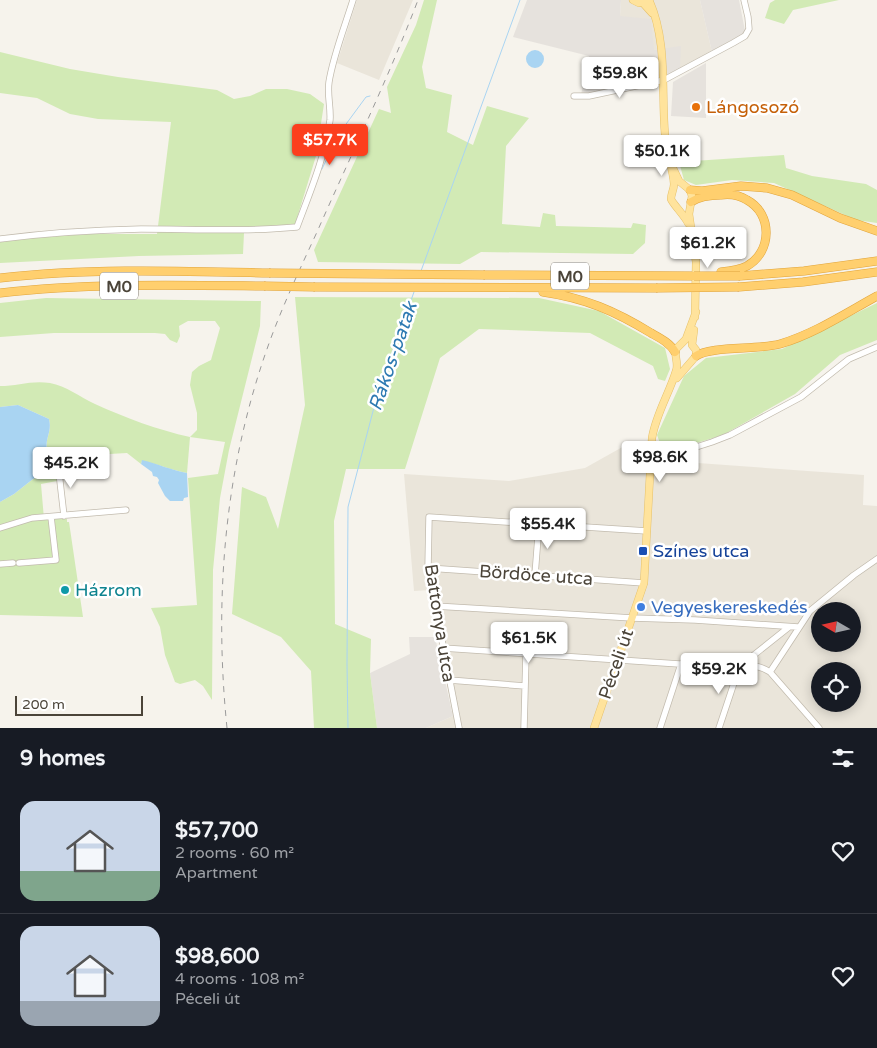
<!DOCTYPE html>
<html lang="en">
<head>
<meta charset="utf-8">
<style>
	body { margin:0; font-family:"Varela Round",sans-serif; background:#242831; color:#f1f3f6; height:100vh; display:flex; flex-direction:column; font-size:19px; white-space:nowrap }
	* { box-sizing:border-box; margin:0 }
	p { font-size:16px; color:#9ea1a6 }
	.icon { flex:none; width:28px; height:28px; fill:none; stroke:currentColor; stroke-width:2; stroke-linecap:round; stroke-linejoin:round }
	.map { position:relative; height:728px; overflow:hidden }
	.drawer { display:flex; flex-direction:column; background:#171b24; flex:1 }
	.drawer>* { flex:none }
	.needle { width:32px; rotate:279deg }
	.buttons { position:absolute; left:811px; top:602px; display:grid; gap:10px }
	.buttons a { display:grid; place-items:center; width:50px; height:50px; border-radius:50%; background:#171b24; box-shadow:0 2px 12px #0003; font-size:25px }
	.scale { position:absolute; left:15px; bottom:12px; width:128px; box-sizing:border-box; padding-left:5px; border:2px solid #4b4439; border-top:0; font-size:14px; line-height:18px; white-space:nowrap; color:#4b4439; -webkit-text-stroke:4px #fff; paint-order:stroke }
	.price { position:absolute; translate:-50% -42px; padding:0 11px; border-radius:5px; background:#fff; color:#222; font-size:16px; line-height:32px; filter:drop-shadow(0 1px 2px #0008) }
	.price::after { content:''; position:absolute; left:50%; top:30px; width:15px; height:11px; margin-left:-8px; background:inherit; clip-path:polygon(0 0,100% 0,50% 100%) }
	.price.current { background:#fc3f1d; color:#fff }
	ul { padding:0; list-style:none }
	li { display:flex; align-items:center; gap:15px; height:125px; padding:0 20px }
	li+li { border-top:1px solid #363941 }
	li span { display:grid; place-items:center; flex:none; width:140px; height:100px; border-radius:15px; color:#555 }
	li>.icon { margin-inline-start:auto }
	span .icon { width:60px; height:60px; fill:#fffc; stroke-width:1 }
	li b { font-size:21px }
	h2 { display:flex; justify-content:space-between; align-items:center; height:60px; padding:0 20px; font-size:21px }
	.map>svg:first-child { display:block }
</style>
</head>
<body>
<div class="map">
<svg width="877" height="728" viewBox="0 0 877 728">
	<rect width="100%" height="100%" fill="#f6f3ec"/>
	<path fill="#eae5da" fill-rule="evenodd" d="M357 0H413L379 80 337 63Z
		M621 0H700L712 52 680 69 666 49 654 50 620 16Z
		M626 445H657L656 460 864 475 863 505 877 506V728H426L453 716 430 590 414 591 404 474 509 481 585 468ZM820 611H852V644H820ZM820 671H852V704H820Z"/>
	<path fill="#e6e2dd" d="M527 0H621L620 16 651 19 654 50 681 46 680 69 672 73 594 93 581 95 589 56 513 37Z
		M700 0H739L746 36 712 52Z
		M706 63V118L671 116 673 82Z
		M409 637H435L453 716 426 728H377L370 673 410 654Z"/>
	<path fill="#d2eab5" d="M424 0H437L422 67 426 88 452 95 447 132 473 145 487 106 529 118 506 146 502 224 540 227 543 213 555 215 556 226 631 228 633 223 646 225 645 243 633 254 481 252 460 264 318 262 314 250 379 109 391 113 387 87 416 25Z
		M775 0H839L793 10 784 24 765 18 770 3Z
		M0 52 70 69 118 77 217 90 234 99 250 96 266 89H287L310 94 324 104 316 156 294 228 244 233 243 254 139 256 0 263V240L88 234H157L171 122 98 119 70 114 37 98 0 93Z
		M784 155 786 168 812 176 866 184 877 190V223L856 220 774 183 732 180 696 185 684 180 679 162Z
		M295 297 539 298 599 311 665 348 670 369 665 381 658 379 653 366 590 333 479 329 440 358 405 469H346L334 521 335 624 371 639 370 673 377 728H314L311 671 281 637 232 614 242 487 266 497 278 529 305 405Z
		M46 298 261 301 260 326 229 450 220 498 213 570 212 700 203 686 195 680 180 684 175 682 165 655 160 627 151 608 197 605 188 478 218 474 225 442 190 437 187 473C171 470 158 464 142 461L141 464 127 453 57 457V481L41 484 44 519H67V522H69L83 617 0 615V502L14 494 33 479 43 474 50 460C41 440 53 435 49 419L18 405 0 407V386C17 386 32 380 50 383 66 386 80 397 95 404 126 418 158 430 190 437L197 430V413L190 385 192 372 199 366 211 360 220 328 215 321H188L179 326 180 336 177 343 170 340 165 334 155 333H54L0 337V303Z
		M877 303V340L840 355 795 394 723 435 690 445 661 446 657 435 684 376 706 358 782 349Z"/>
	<path fill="#a9d4f2" d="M526 59a9 9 0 1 1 18 0a9 9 0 1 1-18 0Z
		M18 405 49 419C53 435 41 440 50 460L43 474 33 479 14 494 0 502V407Z
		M142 460C158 464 171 470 187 473L188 497 184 498 183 501H170L165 496 158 483 159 480 157 477 153 476 152 472 141 464Z"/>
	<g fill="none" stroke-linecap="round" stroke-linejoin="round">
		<path stroke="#a9d4f2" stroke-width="1" d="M322 169 338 135 366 97 370 96
			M421 271 520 0
			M348 728 347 664 348 507 378 392 414 292"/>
		<defs>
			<path id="minor" d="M574 96H589L664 80 733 43 745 36 749 29 748 17 744 0
				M0 239C47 233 93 230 141 229 193 229 245 232 297 227 310 192 325 157 330 120 331 107 327 95 329 82 333 56 345 26 353 0
				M651 451 687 450 712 442 730 435 801 397 849 359 877 347
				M58 464 64 516
				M0 528 32 518 126 510
				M19 563 56 560 51 517
				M0 564 13 563
				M428 568 644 583
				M535 575 539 524
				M435 606 632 618 695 620 798 627
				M443 648 739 668C751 665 759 665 770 672L819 728
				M740 666 789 627
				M770 672 810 611 854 575 877 559
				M449 680 525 686
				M459 728 428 568 429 517 647 531
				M524 728 526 654
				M660 728 681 664
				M719 728 739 668"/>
			<path id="major" d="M633 0 639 3 646 0
				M649 0C668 42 661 90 665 135 666 152 673 168 674 184 674 189 671 194 671 199 672 203 685 216 688 223
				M643 3 652 13
				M670 162 679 181 690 190 692 196 689 214 696 262 695 317
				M677 378 696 356V350L692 345 694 330
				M594 728 644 583 652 438C656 414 669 394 676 371 679 363 674 357 676 349L686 339 696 312"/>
			<path id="highway" d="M690 190 702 191 741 186 767 188 792 195 840 218 877 231
				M691 202C700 196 711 195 721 195 729 194 739 195 747 200 773 214 772 252 747 266 739 270 730 271 721 272
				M485 275 694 276
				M740 276 804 271 877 261
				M0 278C89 268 180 271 269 273
				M315 287 656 288
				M739 287 803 282 877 272
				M543 292C585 298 615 311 651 333 660 338 670 343 675 352
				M0 293C87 283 176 285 264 286
				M696 356C710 346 758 350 780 344 814 334 846 313 877 296"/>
		</defs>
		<use href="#minor" stroke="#c2bbae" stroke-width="7"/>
		<use href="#major" stroke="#e6c16a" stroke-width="8"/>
		<use href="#highway" stroke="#e0a43c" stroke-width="9"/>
		<use href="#minor" stroke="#fff" stroke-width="5.5"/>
		<use href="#major" stroke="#ffe39c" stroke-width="7"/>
		<use href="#highway" stroke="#ffcf6e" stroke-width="8"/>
		<path stroke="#9a9a9a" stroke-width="1" stroke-dasharray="6 6" stroke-linecap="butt" d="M227 728C214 600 224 471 267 349 281 309 299 271 317 232 351 155 388 79 418 0"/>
		<defs>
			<path id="highway-bridge" d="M269 273 485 275
				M694 276H740
				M264 286 315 287
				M656 288 739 287"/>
		</defs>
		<use href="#highway-bridge" stroke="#e0a43c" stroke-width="9" stroke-linecap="butt"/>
		<use href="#highway-bridge" stroke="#ffcf6e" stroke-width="8"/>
	</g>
	<circle fill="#e8710a" stroke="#fff" stroke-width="2" cx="696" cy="107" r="5"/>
	<rect fill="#1a4fb4" stroke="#fff" stroke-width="2" x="638" y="546" width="10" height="10" rx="2.5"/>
	<circle fill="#0f9aa8" stroke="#fff" stroke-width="2" cx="65" cy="590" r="5"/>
	<circle fill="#3f7fe0" stroke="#fff" stroke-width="2" cx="641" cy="607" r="5"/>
	<g text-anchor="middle" stroke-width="5" stroke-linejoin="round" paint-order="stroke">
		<g fill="#fff" stroke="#817c74" stroke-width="1">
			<rect x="551" y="262.5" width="38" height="27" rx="4"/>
			<rect x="100" y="272.5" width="38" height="27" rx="4"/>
		</g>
		<g font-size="16" font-weight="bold" fill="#4b4439">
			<text x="570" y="282">M0</text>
			<text x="119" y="292">M0</text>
		</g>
		<g font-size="18" fill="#c56008" stroke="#fff" text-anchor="start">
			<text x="706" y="113">Lángosozó</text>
		</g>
		<g font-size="18" fill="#164399" stroke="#fff" text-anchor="start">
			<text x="653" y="557">Színes utca</text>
		</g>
		<g font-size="18" fill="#4b4439" stroke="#fff">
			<text transform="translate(536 575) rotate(4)" y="6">Bördöce utca</text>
			<text transform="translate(440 623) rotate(81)" y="6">Battonya utca</text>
			<text transform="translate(616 664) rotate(-71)" y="6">Péceli út</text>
		</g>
		<g font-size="18" fill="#0d838f" stroke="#fff" text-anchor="start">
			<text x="75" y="596">Házrom</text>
		</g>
		<g font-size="18" fill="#366cbe" stroke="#fff" text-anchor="start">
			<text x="651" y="613">Vegyeskereskedés</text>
		</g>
		<g font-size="19" font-style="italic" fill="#2e7ab2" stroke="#fff">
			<text transform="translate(392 356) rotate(-71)" y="7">Rákos-patak</text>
		</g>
	</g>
</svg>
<div class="buttons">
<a><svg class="needle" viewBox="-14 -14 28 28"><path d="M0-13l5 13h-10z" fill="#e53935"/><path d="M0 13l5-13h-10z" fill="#9ea1a6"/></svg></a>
<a><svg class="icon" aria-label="locate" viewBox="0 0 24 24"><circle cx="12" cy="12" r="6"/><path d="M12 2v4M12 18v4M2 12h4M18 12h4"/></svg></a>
</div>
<div class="scale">200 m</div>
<b class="price" style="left:620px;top:99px">$59.8K</b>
<b class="price current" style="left:330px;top:166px">$57.7K</b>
<b class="price" style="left:662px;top:177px">$50.1K</b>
<b class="price" style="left:708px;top:269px">$61.2K</b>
<b class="price" style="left:660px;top:483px">$98.6K</b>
<b class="price" style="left:71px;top:489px">$45.2K</b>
<b class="price" style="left:548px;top:550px">$55.4K</b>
<b class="price" style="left:529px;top:664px">$61.5K</b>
<b class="price" style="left:719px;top:695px">$59.2K</b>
</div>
<section class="drawer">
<h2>9 homes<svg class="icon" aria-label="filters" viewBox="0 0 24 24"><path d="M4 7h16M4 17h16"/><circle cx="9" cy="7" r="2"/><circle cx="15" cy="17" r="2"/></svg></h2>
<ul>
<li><span style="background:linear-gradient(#c9d6e8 70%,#7fa58c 0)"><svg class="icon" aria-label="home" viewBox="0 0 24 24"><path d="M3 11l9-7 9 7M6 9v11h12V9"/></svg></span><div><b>$57,700</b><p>2 rooms · 60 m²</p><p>Apartment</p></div><svg class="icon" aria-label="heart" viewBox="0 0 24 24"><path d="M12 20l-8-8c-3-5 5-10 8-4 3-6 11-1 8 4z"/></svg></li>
<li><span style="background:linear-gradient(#c9d6e8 75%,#9aa5b1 0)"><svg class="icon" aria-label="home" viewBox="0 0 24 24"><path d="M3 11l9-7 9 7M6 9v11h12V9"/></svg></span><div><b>$98,600</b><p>4 rooms · 108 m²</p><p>Péceli út</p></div><svg class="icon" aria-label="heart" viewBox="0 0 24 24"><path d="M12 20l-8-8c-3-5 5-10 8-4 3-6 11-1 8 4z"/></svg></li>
</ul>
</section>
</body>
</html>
